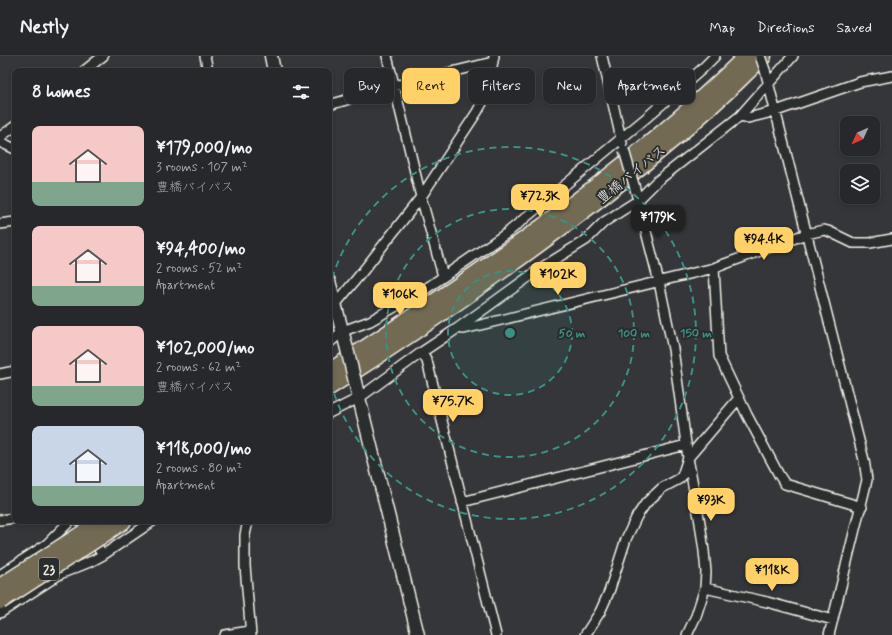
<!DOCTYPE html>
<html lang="en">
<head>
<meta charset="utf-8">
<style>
	body { margin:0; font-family:Mynerve,"Klee One",sans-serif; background:#333438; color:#f1f3f6; height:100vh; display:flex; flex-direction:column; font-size:15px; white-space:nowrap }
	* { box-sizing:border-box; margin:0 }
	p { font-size:13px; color:#a4a6a9 }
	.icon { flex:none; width:22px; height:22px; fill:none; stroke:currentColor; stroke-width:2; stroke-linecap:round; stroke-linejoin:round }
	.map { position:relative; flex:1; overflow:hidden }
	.panel { position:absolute; left:12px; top:12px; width:320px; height:456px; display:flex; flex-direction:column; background:#27282c; border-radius:8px; box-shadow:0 2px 6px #0003,0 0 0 1px #434448 }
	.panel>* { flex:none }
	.banner { position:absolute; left:344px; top:12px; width:380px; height:36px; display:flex; gap:8px }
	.needle { width:26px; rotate:225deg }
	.buttons { position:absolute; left:840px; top:60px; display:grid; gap:8px }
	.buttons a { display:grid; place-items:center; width:40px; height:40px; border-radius:8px; background:#27282c; box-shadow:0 2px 6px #0003,0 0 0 1px #434448; font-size:20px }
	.price { position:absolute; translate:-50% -34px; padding:0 9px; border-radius:8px; background:#ffd166; color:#111; font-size:13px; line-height:26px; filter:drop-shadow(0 1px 2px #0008) }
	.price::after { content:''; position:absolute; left:50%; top:24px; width:12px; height:9px; margin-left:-6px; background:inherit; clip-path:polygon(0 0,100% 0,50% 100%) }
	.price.on { background:#222; color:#fff }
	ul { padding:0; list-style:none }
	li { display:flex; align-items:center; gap:12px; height:100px; padding:0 20px }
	li span { display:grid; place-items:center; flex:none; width:112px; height:80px; border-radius:8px; color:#555 }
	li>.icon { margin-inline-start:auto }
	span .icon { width:48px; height:48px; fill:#fffc; stroke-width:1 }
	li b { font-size:17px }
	h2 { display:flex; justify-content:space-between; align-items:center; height:48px; padding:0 20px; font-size:17px }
	.chip { padding:0 14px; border-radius:8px; background:#27282c; box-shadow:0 2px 6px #0003,0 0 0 1px #434448; font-size:14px; line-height:36px }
	.chip.on { background:#ffd166; color:#111 }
	header { display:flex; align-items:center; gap:24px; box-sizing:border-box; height:56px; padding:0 20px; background:#27282c; border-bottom:1px solid #434448 }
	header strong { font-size:19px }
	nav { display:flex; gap:22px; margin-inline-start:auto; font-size:14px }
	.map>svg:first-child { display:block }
</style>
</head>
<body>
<header>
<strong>Nestly</strong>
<nav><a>Map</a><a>Directions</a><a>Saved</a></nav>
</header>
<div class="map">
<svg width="892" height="579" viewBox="0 0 892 579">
	<rect width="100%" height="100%" fill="#34363a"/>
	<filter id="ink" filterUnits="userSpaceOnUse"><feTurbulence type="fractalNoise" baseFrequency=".025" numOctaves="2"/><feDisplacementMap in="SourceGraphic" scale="8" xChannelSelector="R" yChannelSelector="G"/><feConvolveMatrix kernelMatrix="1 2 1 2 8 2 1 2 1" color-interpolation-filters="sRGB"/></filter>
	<g filter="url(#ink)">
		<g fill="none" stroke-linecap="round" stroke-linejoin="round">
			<defs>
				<path id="street" d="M205 0 208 15
					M387 0 421 141 443 220
					M602 0 622 87
					M765 14 864 404 867 424 829 579
					M84 15 103 0
					M329 49 394 30 493 6
					M740 60 748 62 776 55 860 26 892 20
					M0 81 15 70
					M0 86 15 93
					M634 129 659 226 673 293 688 402 700 467 704 495 706 516 705 532 696 560 687 579
					M0 168 15 166
					M714 212 719 300 747 359 779 419 785 428 862 451
					M329 252 335 249 363 215 421 141 477 56 486 40 494 0
					M458 272 464 273 714 212 806 178 824 174 828 175 853 187H870L892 183
					M329 287 343 275 370 265 421 236 507 177 646 62 701 14 715 0
					M422 296 427 305 496 579
					M0 318 15 315
					M329 357 359 342 422 296 458 272 541 212 586 184 604 166 637 145 656 126 740 60 793 0
					M462 446 686 389
					M0 464 15 462
					M80 465 103 499
					M248 465 245 479V510L251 579
					M0 519 47 488 70 465
					M705 532 767 546 833 564
					M0 557 60 518 92 505 103 499 153 465
					M225 579 250 575
					M585 579 600 556 609 536 626 483 637 460 646 447 662 432 679 423 682 420 688 402 739 342"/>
				<path id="secondary" d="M271 0 274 15
					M329 225 347 293
					M355 326 418 579"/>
				<path id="highway" d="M329 316C475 221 622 123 747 0
					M329 331C394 290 457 247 519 202 605 140 689 75 763 0
					M93 471 102 465
					M99 481 123 465"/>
			</defs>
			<use href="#street" stroke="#f4f1e8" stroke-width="12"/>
			<use href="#secondary" stroke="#f4f1e8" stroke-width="15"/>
			<use href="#highway" stroke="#f4f1e8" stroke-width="19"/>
			<use href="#street" stroke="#2a2d2e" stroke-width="9"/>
			<use href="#secondary" stroke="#2a2d2e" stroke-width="12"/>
			<use href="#highway" stroke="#726b52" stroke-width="16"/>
			<defs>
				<path id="street-bridge" d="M760 0 765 14
					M624 94 634 129"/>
				<path id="secondary-bridge" d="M347 293 355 326"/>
				<path id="highway-bridge" d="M0 531 93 471
					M0 545 99 481"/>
			</defs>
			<use href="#street-bridge" stroke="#f4f1e8" stroke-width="12" stroke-linecap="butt"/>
			<use href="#secondary-bridge" stroke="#f4f1e8" stroke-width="15" stroke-linecap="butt"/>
			<use href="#highway-bridge" stroke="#f4f1e8" stroke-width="19" stroke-linecap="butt"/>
			<use href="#street-bridge" stroke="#2a2d2e" stroke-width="9"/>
			<use href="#secondary-bridge" stroke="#2a2d2e" stroke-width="12"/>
			<use href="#highway-bridge" stroke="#726b52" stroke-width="16"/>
		</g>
	</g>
	<circle cx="510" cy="277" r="62" fill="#3d8f86" fill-opacity=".12"/>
	<g fill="none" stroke="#3d8f86" stroke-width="2" stroke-dasharray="7 5">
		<circle cx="510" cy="277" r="62"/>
		<circle cx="510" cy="277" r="124"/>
		<path d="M329 234A186 186 0 1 1 329 320"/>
	</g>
	<g text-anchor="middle" stroke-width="4" stroke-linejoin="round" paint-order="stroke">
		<rect fill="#2a2d2e" stroke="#b7b6b0" stroke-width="1" x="39" y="502" width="20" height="22" rx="3"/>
		<g font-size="13" font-weight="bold" fill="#f4f1e8">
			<text x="49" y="518">23</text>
		</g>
		<g font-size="14" fill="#f4f1e8" stroke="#2a2d2e">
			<text transform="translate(631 118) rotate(-39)" y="5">豊橋バイパス</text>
		</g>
	</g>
	<circle cx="510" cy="277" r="6" fill="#3d8f86" stroke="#2a2d2e" stroke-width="2"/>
	<g font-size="12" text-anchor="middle" font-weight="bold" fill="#3d8f86" stroke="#2a2d2e" stroke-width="4" stroke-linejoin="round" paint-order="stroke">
		<text x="572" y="281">50 m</text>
		<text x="634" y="281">100 m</text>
		<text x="696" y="281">150 m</text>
	</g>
</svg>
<div class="buttons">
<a><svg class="needle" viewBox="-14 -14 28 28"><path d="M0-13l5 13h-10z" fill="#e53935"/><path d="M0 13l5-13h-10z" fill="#a4a6a9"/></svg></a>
<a><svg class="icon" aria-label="layers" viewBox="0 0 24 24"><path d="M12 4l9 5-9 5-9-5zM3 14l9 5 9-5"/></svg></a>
</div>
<b class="price" style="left:540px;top:162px">¥72.3K</b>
<b class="price on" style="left:658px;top:183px">¥179K</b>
<b class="price" style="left:764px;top:205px">¥94.4K</b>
<b class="price" style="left:558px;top:240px">¥102K</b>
<b class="price" style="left:400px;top:260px">¥106K</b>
<b class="price" style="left:453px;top:367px">¥75.7K</b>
<b class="price" style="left:711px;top:466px">¥93K</b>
<b class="price" style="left:772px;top:536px">¥118K</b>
<div class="banner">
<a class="chip">Buy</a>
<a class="chip on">Rent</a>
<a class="chip">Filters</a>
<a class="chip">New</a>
<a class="chip">Apartment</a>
</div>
<section class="panel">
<h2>8 homes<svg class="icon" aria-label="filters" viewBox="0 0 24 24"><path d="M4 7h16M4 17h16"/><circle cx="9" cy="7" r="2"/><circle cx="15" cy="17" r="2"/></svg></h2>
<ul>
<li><span style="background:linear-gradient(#f6c9c9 70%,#7fa58c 0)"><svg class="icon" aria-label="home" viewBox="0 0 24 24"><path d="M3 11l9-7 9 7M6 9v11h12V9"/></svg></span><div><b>¥179,000/mo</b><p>3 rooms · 107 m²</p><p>豊橋バイパス</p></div></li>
<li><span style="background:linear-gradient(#f6c9c9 75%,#7fa58c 0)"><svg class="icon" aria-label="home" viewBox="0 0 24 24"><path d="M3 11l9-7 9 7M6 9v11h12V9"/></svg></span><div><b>¥94,400/mo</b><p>2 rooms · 52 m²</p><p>Apartment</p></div></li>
<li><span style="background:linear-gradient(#f6c9c9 75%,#7fa58c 0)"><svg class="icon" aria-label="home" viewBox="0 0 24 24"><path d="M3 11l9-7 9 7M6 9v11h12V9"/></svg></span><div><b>¥102,000/mo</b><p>2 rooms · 62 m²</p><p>豊橋バイパス</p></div></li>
<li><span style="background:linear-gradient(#c9d6e8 75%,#7fa58c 0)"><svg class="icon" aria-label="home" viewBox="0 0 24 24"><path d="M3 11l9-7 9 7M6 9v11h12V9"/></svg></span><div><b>¥118,000/mo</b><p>2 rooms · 80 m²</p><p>Apartment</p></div></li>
</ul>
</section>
</div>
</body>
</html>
